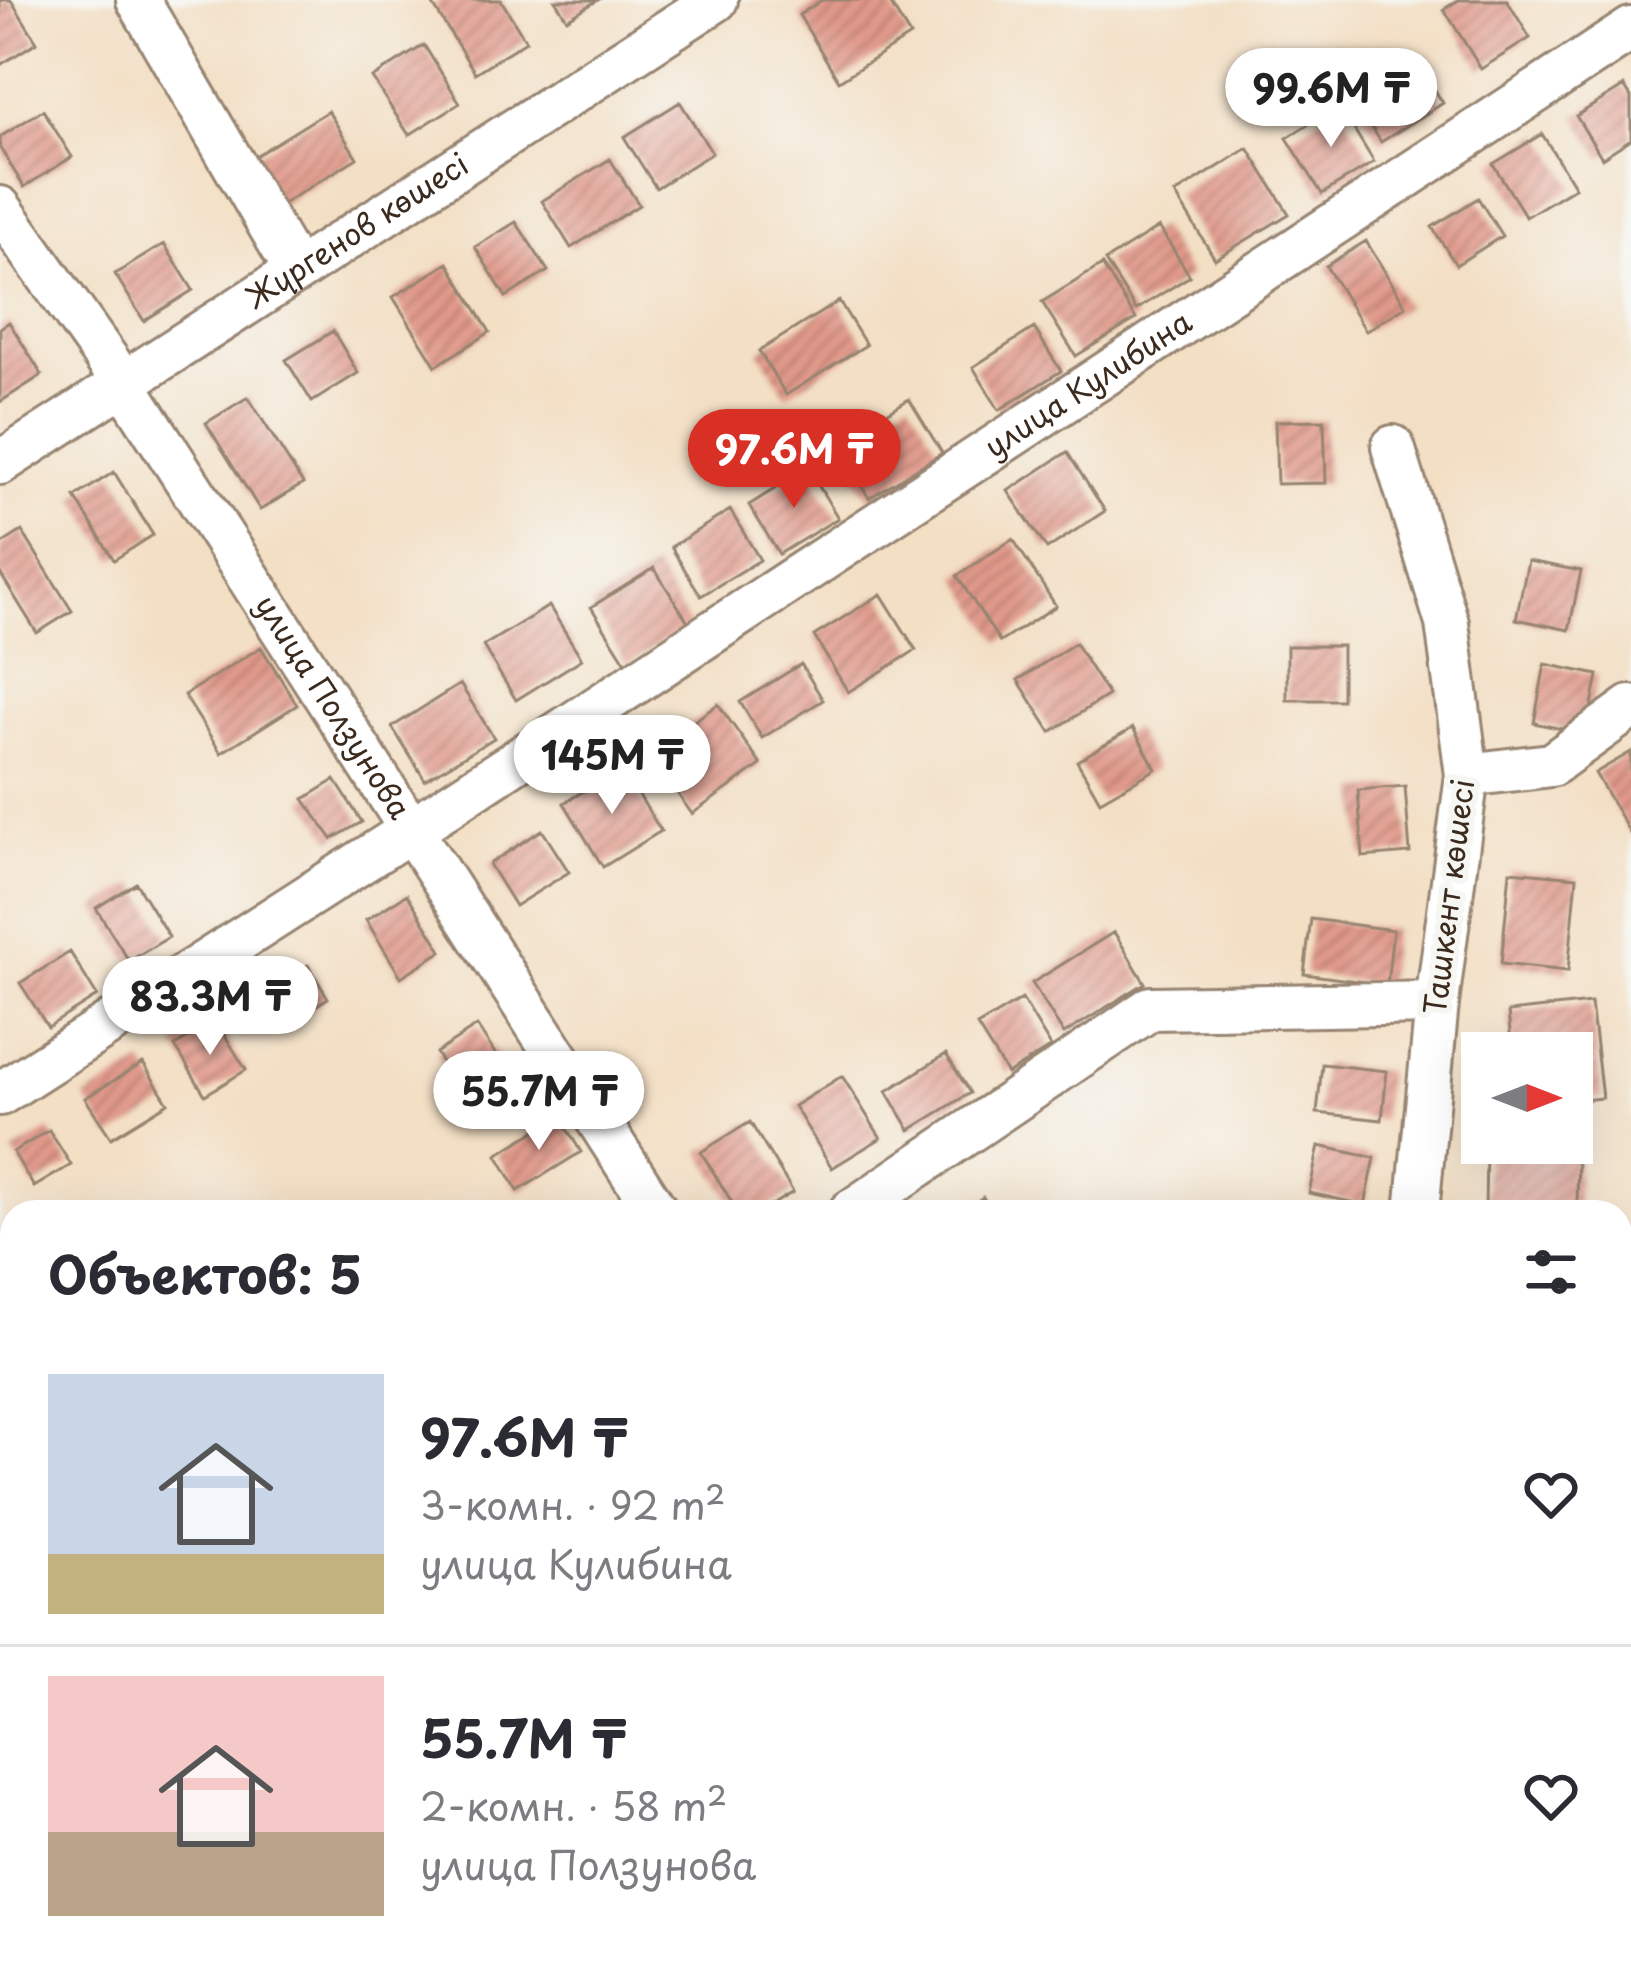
<!DOCTYPE html>
<html lang="ru">
<head>
<meta charset="utf-8">
<style>
	body { margin:0; font-family:"Playpen Sans",sans-serif; background:#f7f7f7; color:#2b2b33; height:100vh; display:flex; flex-direction:column; font-size:45px; white-space:nowrap }
	* { box-sizing:border-box; margin:0 }
	p { font-size:39px; color:#7c7c81 }
	.icon { flex:none; width:66px; height:66px; fill:none; stroke:currentColor; stroke-width:2; stroke-linecap:round; stroke-linejoin:round }
	.map { position:relative; flex:1; overflow:hidden }
	.sheet { position:absolute; left:0px; top:1200px; width:1632px; height:771px; display:flex; flex-direction:column; background:#fff; border-radius:36px 36px 0 0; box-shadow:0 12px 48px #0002 }
	.sheet>* { flex:none }
	.needle { width:78px; rotate:90deg }
	.fabs { position:absolute; left:1461px; top:1032px; display:grid; gap:24px }
	.fabs a { display:grid; place-items:center; width:132px; height:132px; border-radius:0px; background:#fff; box-shadow:0 12px 48px #0002; font-size:60px }
	.price { position:absolute; translate:-50% -102px; padding:0 27px; border-radius:42px; background:#fff; color:#222; font-size:39px; line-height:78px; filter:drop-shadow(0 3px 6px #0008) }
	.price::after { content:''; position:absolute; left:50%; top:72px; width:36px; height:27px; margin-left:-18px; background:inherit; clip-path:polygon(0 0,100% 0,50% 100%) }
	.price.current { background:#d93025; color:#fff }
	ul { padding:0; list-style:none }
	li { display:flex; align-items:center; gap:36px; height:300px; padding:0 48px }
	li+li { border-top:3px solid #e1e1e2 }
	li span { display:grid; place-items:center; flex:none; width:336px; height:240px; border-radius:0px; color:#555 }
	li>.icon { margin-inline-start:auto }
	span .icon { width:144px; height:144px; fill:#fffc; stroke-width:1 }
	li b { font-size:51px }
	h2 { display:flex; justify-content:space-between; align-items:center; height:144px; padding:0 48px; font-size:51px }
	.map>svg:first-child { display:block }
</style>
</head>
<body>
<div class="map">
<svg width="1631" height="1970" viewBox="0 0 1631 1970">
	<defs>
		<pattern id="building-hatch" width="6" height="6" patternUnits="userSpaceOnUse" patternTransform="scale(3)"><rect width="6" height="6" fill="#e19a8b"/><path d="M-1 1l2-2M0 6l6-6M5 7l2-2" fill="none" stroke="#b87e71"/></pattern>
	</defs>
	<rect width="100%" height="100%" fill="#f6f6f2"/>
	<filter id="ink" filterUnits="userSpaceOnUse"><feTurbulence type="fractalNoise" baseFrequency=".00833" numOctaves="2"/><feDisplacementMap in="SourceGraphic" scale="24" xChannelSelector="R" yChannelSelector="G"/><feConvolveMatrix kernelMatrix="1 2 1 2 8 2 1 2 1" color-interpolation-filters="sRGB"/></filter>
	<filter id="wash" filterUnits="userSpaceOnUse"><feTurbulence type="fractalNoise" baseFrequency=".004" numOctaves="4" result="noise"/><feDisplacementMap in="SourceGraphic" scale="48" xChannelSelector="R" yChannelSelector="G"/><feGaussianBlur stdDeviation="2.7" result="paint"/><feColorMatrix in="noise" values="0 0 0 0 0 0 0 0 0 0 0 0 0 0 0 0 0 1.4 0 .05"/><feComposite in="paint" operator="in"/></filter>
	<g filter="url(#wash)">
		<rect width="100%" height="100%" fill="#f3dfc4"/>
		<g id="blocks">
			<path fill="url(#building-hatch)" d="M0 0H11L37 42 0 65Z
				M441 0H501L526 41 475 73 433 5Z
				M555 0H598L567 19Z
				M822 0H888L910 36 839 81 799 15Z
				M1459 0H1507L1530 38 1481 69 1444 9Z
				M424 45 460 103 409 135 372 78Z
				M1417 62 1443 103 1381 142 1355 101Z
				M1624 86 1631 97V139L1602 158 1576 116Z
				M680 102 712 153 656 188 624 137Z
				M1339 105 1374 162 1322 194 1287 138Z
				M43 110 72 157 24 187 0 148V137Z
				M328 111 357 158 281 205 252 158Z
				M1542 134 1575 187 1526 217 1493 164Z
				M1248 148 1289 214 1215 259 1175 194Z
				M610 159 639 205 571 248 542 201Z
				M1478 198 1502 236 1456 265 1432 227Z
				M516 222 548 271 506 297 475 247Z
				M1159 227 1190 276 1136 310 1105 261Z
				M1366 241 1406 306 1366 331 1326 266Z
				M164 244 193 290 144 321 115 274Z
				M448 263 490 332 436 366 393 297Z
				M1102 265 1136 319 1076 356 1042 302Z
				M839 301 866 345 786 395 759 351Z
				M9 322 42 375 0 402V328Z
				M1034 328 1061 371 999 410 973 367Z
				M333 331 358 373 312 402 286 360Z
				M248 397 303 484 260 510 206 423Z
				M909 399 942 453 869 498 836 445Z
				M1324 420 1326 483 1277 484 1275 421Z
				M1067 452 1105 511 1047 549 1008 491Z
				M808 468 838 518 779 554 749 505Z
				M114 472 153 535 114 560 75 497Z
				M730 510 760 560 701 596 671 547Z
				M22 531 72 611 37 633 0 573V545Z
				M1013 539 1056 606 1000 642 957 576Z
				M1528 561 1581 571 1569 630 1516 619Z
				M654 568 690 625 627 664 591 607Z
				M881 594 916 650 848 692 814 636Z
				M549 606 582 659 516 700 483 646Z
				M1075 643 1108 695 1051 732 1018 680Z
				M1287 646H1342V700H1287Z
				M261 647 297 705 221 753 184 695Z
				M801 664 823 700 762 738 740 702Z
				M1545 664 1598 675 1586 734 1534 723Z
				M460 684 494 738 425 780 392 727Z
				M718 704 761 765 692 814 649 753Z
				M1133 728 1156 769 1100 801 1077 761Z
				M1631 752V835L1595 773Z
				M622 768 661 831 603 867 564 803Z
				M335 780 362 822 332 839 304 799Z
				M1405 786 1410 853 1363 857 1358 790Z
				M542 830 569 872 515 906 489 864Z
				M1510 871 1577 877 1568 971 1501 964Z
				M136 883 169 937 129 961 96 908Z
				M407 894 442 951 401 977 366 920Z
				M1311 919 1393 930 1387 985 1304 974Z
				M1114 932 1145 983 1064 1034 1032 983Z
				M70 952 97 996 48 1027 20 983Z
				M308 965 328 998 272 1033 252 1000Z
				M1022 999 1051 1047 1007 1074 977 1026Z
				M1591 1003 1602 1098 1572 1101V1053H1512L1508 1012Z
				M216 1021 246 1070 205 1095 175 1046Z
				M477 1026 511 1078 469 1105 436 1053Z
				M946 1054 970 1093 910 1130 887 1091Z
				M143 1063 168 1103 111 1138 85 1098Z
				M1322 1064 1387 1071 1382 1120 1317 1113Z
				M842 1076 881 1138 832 1168 794 1106Z
				M559 1116 581 1152 518 1191 497 1155Z
				M750 1122 793 1192 760 1212H738L701 1152Z
				M49 1130 71 1165 34 1187 13 1152Z
				M1319 1146 1375 1158 1365 1205 1309 1193Z
				M1486 1147 1578 1148 1577 1212H1485Z
				M983 1197 993 1212H961Z
				M12 1628V1692L0 1699V1635Z
				M7 1817 12 1824V1924L0 1905V1821Z
				M517 1959H603L609 1970H524Z
				M800 1959H845L851 1970H778Z
				M911 1959H962L944 1970H917Z
				M1402 1959H1465L1464 1970H1400Z"/>
		</g>
	</g>
	<g filter="url(#ink)">
		<use href="#blocks" fill-opacity="0" stroke="#978471" stroke-width="3"/>
		<g fill="none" stroke-linecap="round" stroke-linejoin="round">
			<defs>
				<g id="street">
					<path d="M138 0 296 271"/>
					<path id="s1" d="M0 208 123 382 657 1212"/>
					<path d="M1393 447 1447 623 1467 775 1437 1003 1417 1212"/>
					<path id="s2" d="M0 463 716 0"/>
					<path d="M1467 775 1551 765 1631 707"/>
					<path id="s3" d="M0 1094 411 830 1631 29"/>
					<path d="M850 1212 1151 1008 1437 1003"/>
					<path d="M1620 1383 1631 1375"/>
					<path d="M0 1752 12 1744"/>
					<path d="M627 1959 635 1970"/>
					<path d="M686 1970 703 1959"/>
					<path d="M1316 1970 1317 1959"/>
				</g>
			</defs>
			<use href="#street" stroke="#978471" stroke-width="48"/>
			<use href="#street" stroke="#fff" stroke-width="42"/>
		</g>
	</g>
	<g text-anchor="middle" stroke-width="12" stroke-linejoin="round" paint-order="stroke">
		<g font-size="30" fill="#3b2a1e" stroke="#f6f6f2">
			<text dy="10" stroke="none"><textPath href="#s2" startOffset="426">Жүргенов көшесі</textPath></text>
			<text dy="10" stroke="none"><textPath href="#s3" startOffset="1299">улица Кулибина</textPath></text>
			<text dy="10" stroke="none"><textPath href="#s1" startOffset="600">улица Ползунова</textPath></text>
			<text transform="translate(1450 897) rotate(-83)" y="10">Ташкент көшесі</text>
		</g>
	</g>
</svg>
<div class="fabs">
<a><svg class="needle" viewBox="-14 -14 28 28"><path d="M0-13l5 13h-10z" fill="#e53935"/><path d="M0 13l5-13h-10z" fill="#7c7c81"/></svg></a>
</div>
<b class="price" style="left:1331px;top:150px">99.6M ₸</b>
<b class="price current" style="left:794px;top:511px">97.6M ₸</b>
<b class="price" style="left:612px;top:817px">145M ₸</b>
<b class="price" style="left:210px;top:1058px">83.3M ₸</b>
<b class="price" style="left:539px;top:1153px">55.7M ₸</b>
<section class="sheet">
<h2>Объектов: 5<svg class="icon" aria-label="filters" viewBox="0 0 24 24"><path d="M4 7h16M4 17h16"/><circle cx="9" cy="7" r="2"/><circle cx="15" cy="17" r="2"/></svg></h2>
<ul>
<li><span style="background:linear-gradient(#c9d6e8 75%,#c2b280 0)"><svg class="icon" aria-label="home" viewBox="0 0 24 24"><path d="M3 11l9-7 9 7M6 9v11h12V9"/></svg></span><div><b>97.6M ₸</b><p>3-комн. · 92 m²</p><p>улица Кулибина</p></div><svg class="icon" aria-label="heart" viewBox="0 0 24 24"><path d="M12 20l-8-8c-3-5 5-10 8-4 3-6 11-1 8 4z"/></svg></li>
<li><span style="background:linear-gradient(#f6c9c9 65%,#b9a48a 0)"><svg class="icon" aria-label="home" viewBox="0 0 24 24"><path d="M3 11l9-7 9 7M6 9v11h12V9"/></svg></span><div><b>55.7M ₸</b><p>2-комн. · 58 m²</p><p>улица Ползунова</p></div><svg class="icon" aria-label="heart" viewBox="0 0 24 24"><path d="M12 20l-8-8c-3-5 5-10 8-4 3-6 11-1 8 4z"/></svg></li>
</ul>
</section>
</div>
</body>
</html>
